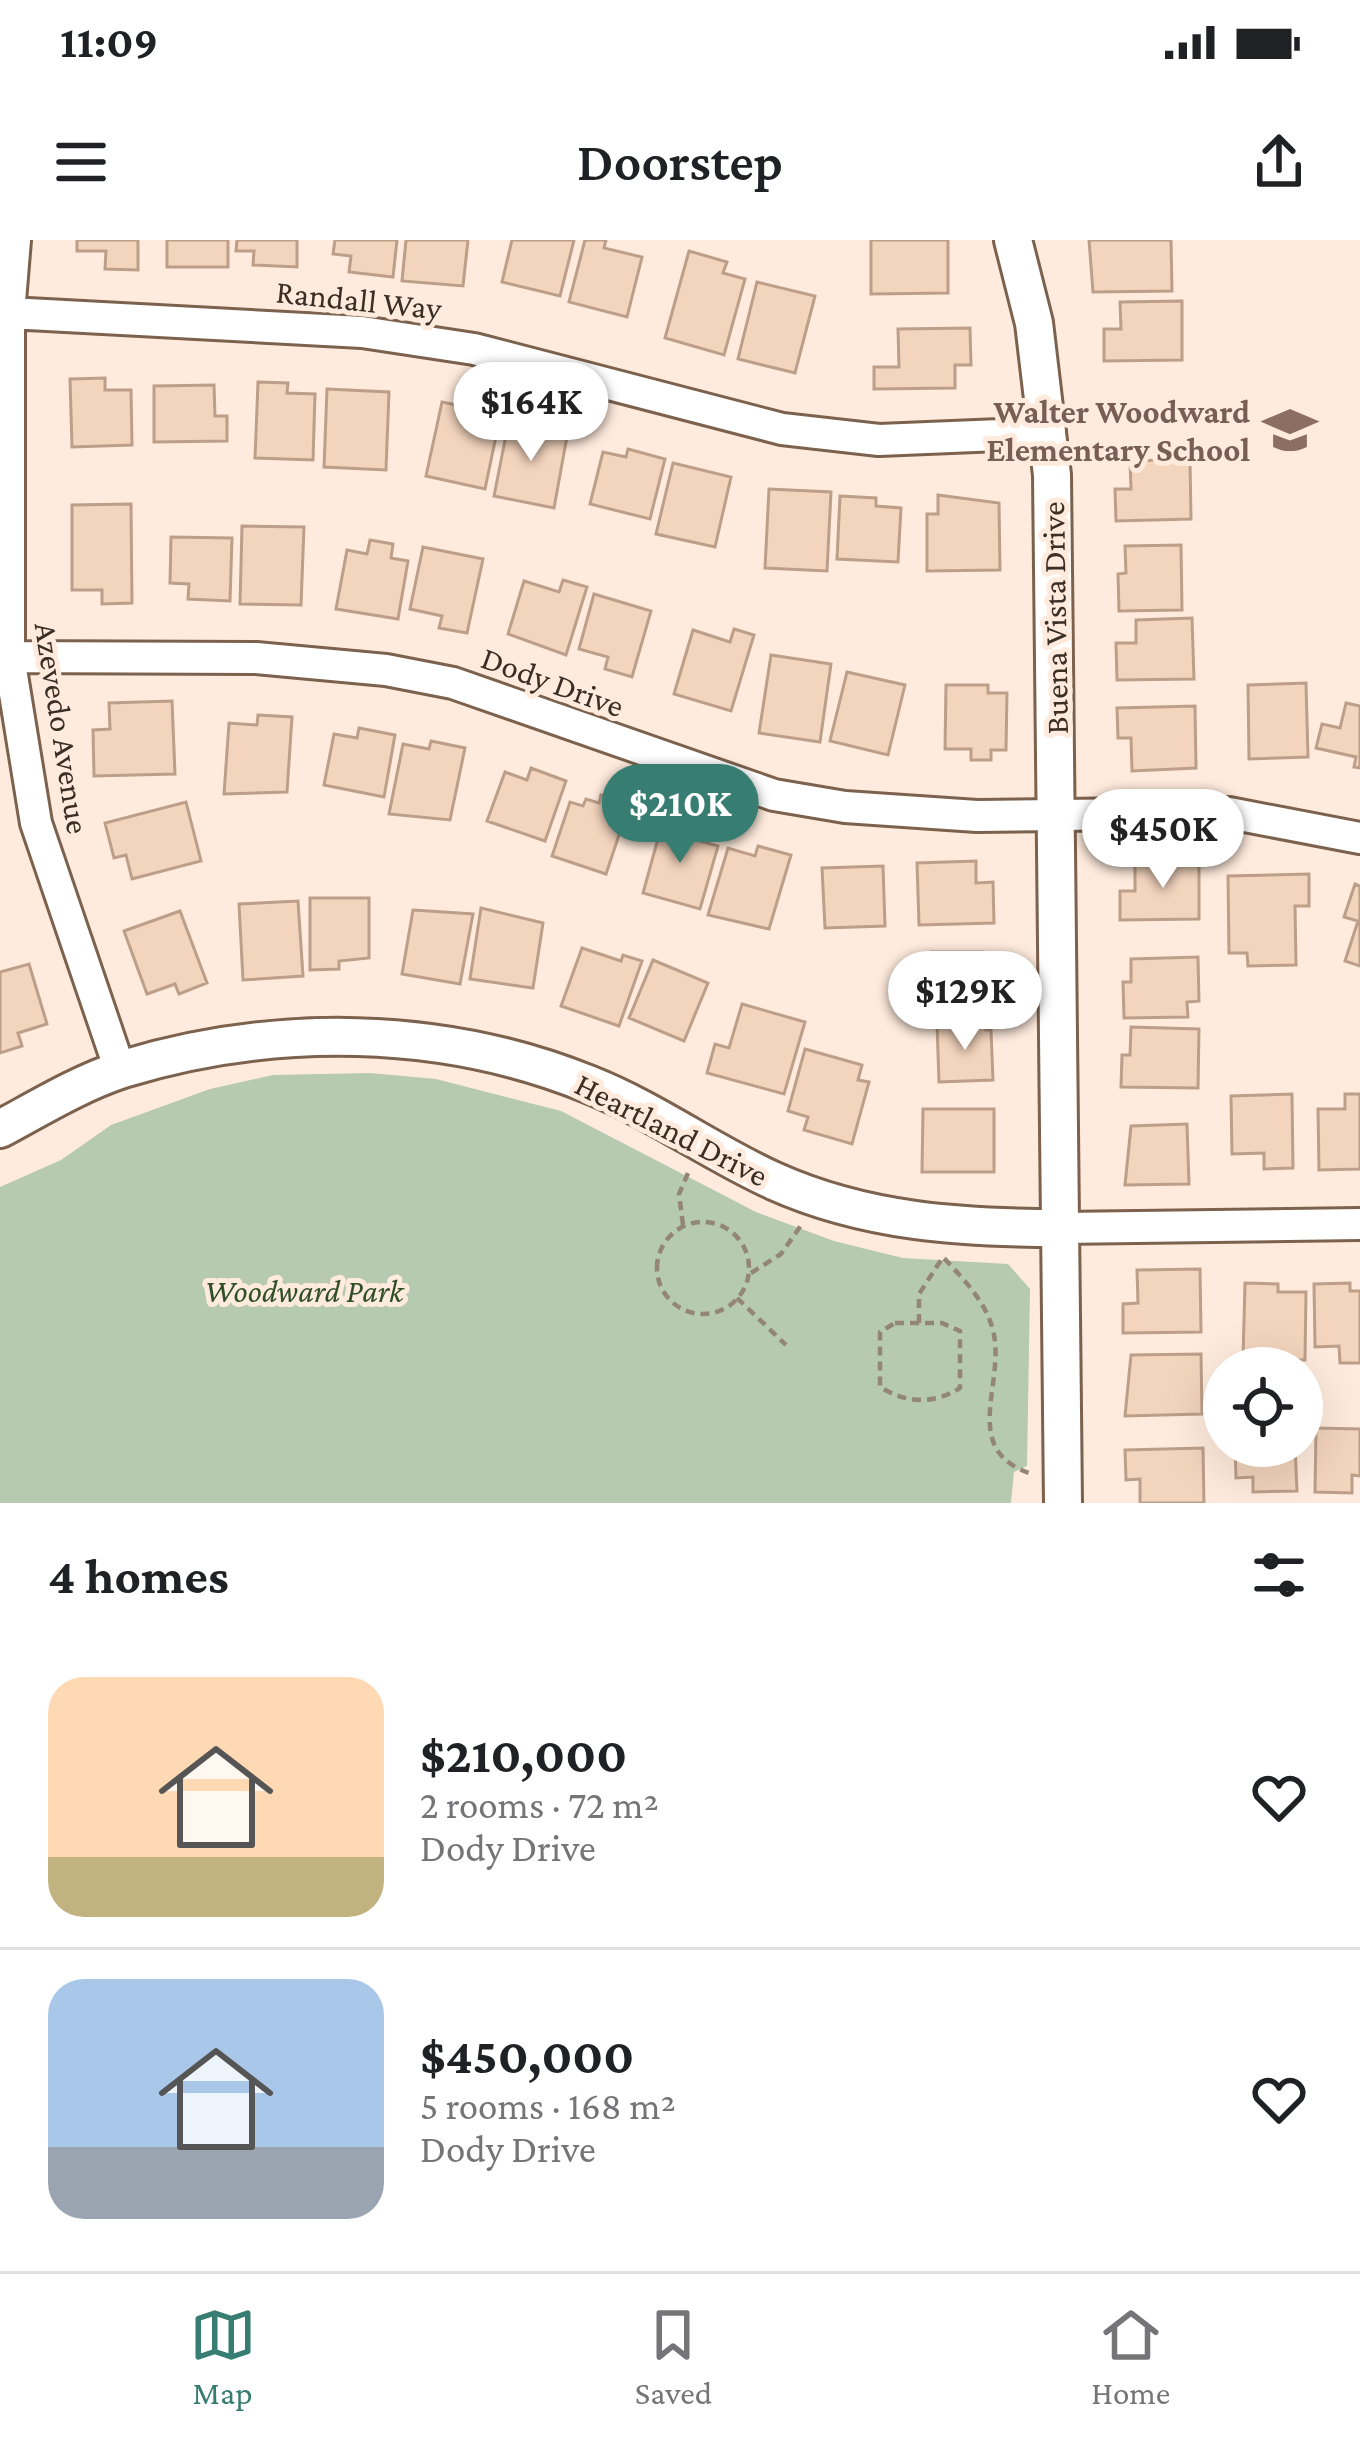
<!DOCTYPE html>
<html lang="en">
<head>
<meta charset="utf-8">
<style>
	body { margin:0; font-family:"Crimson Pro",serif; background:#f6f6f6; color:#202124; height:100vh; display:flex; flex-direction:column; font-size:45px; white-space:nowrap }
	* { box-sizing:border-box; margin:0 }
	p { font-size:39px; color:#757577 }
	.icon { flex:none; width:66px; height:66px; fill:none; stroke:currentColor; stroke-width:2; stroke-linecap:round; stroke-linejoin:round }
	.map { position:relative; height:1263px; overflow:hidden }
	.panel { display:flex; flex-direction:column; background:#fff; flex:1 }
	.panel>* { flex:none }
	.controls { position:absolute; left:1203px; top:1107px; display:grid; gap:24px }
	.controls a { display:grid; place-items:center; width:120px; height:120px; border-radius:50%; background:#fff; box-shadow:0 12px 48px #0002; font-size:60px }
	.price { position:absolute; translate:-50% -102px; padding:0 27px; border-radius:42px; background:#fff; color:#222; font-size:39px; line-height:78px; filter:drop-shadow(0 3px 6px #0008) }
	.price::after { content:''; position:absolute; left:50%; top:72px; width:36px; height:27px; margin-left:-18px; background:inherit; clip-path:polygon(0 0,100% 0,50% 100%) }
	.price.selected { background:#387d72; color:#fff }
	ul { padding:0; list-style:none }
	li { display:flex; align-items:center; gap:36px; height:300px; padding:0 48px }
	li+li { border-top:3px solid #e0e0e0 }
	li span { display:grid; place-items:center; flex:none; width:336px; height:240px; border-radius:36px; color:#555 }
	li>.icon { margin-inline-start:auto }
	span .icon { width:144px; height:144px; fill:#fffc; stroke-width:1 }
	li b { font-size:51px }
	h2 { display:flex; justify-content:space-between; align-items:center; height:144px; padding:0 48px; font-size:51px }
	.status { display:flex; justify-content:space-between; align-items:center; height:84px; padding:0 60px; background:#fff; direction:ltr }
	.status svg { height:33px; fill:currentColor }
	header { display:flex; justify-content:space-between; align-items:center; height:156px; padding:0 48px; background:#fff; font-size:54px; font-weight:600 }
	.tab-bar { display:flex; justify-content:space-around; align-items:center; height:168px; border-top:3px solid #e0e0e0; background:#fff; font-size:33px; color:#757577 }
	.tab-bar a { display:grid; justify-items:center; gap:6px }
	.tab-bar .selected { color:#387d72 }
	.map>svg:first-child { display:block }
</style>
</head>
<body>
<div class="status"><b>11:09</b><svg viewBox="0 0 49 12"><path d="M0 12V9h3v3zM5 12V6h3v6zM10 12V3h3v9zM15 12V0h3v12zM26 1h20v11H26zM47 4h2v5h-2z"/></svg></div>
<header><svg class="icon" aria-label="menu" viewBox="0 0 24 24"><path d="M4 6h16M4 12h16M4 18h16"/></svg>Doorstep<svg class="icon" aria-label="share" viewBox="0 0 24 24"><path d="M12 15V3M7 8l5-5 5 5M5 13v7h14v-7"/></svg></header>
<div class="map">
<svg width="1360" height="1263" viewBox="0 0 1360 1263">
	<rect width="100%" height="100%" fill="#ffebdd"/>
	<path fill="#b5cab0" d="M370 833 436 839 561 871 756 972 834 1001 903 1018 1008 1024 1030 1049 1027 1226 1014 1232 1011 1263H0V947L61 920 111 885 210 849 273 835Z"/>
	<path fill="#f3d4bd" stroke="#bd9f89" stroke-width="3" d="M77 0H138V30L105 29 106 11H77Z
		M167 0H228V27H167Z
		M237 0H297V27L253 25 254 11H236Z
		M335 0H397L393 37 349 32 351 16 333 14Z
		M406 0H468L463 46 402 41Z
		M512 0H574L560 56 502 42Z
		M585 0H606L604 8 642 17 627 77 569 62Z
		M871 0H948V53L871 54Z
		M1089 0H1171L1172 51 1093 52Z
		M689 11 727 22 723 33 745 39 724 115 665 98Z
		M757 42 815 56 795 133 738 119Z
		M1182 61V120L1104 121V89H1121L1120 62Z
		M970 88 971 125H955V148L874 149V127H899L898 89Z
		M105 138V150H131L132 205 72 207 70 139Z
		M258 142 288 143 287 153 315 154 313 220 255 218Z
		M214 145 215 176H227V201L154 202V146Z
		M327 149 389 152 386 230 324 227Z
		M442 162 475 169 473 177 499 182 485 249 426 236Z
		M509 180 568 191 554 268 494 256Z
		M628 209 665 219 650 279 590 264 603 212 626 217Z
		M1190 219 1191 279 1116 281 1115 249H1131L1130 221Z
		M673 223 731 237 715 307 656 294Z
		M769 249 831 252 827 331 765 328Z
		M938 255 999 263 1000 330 927 331V274H938Z
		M840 256 876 258V266L901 268 898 322 837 319Z
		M131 264 132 363 102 364V350H72V265Z
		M242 286 304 287 301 365 240 364Z
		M171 297 232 298 230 361 188 359 189 344 170 343Z
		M370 300 393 304 391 318 408 321 398 379 336 369 347 310 367 314Z
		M1181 305 1182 370 1119 371 1118 334 1126 333 1125 306Z
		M423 307 483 319 467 393 439 388 442 376 410 369Z
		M563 340 587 347 566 415 508 394 524 341 559 352Z
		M594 354 651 371 632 437 605 429 608 417 579 409Z
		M1192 378 1194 439 1117 440 1116 403H1136V380Z
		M734 389 754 395 731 471 674 454 693 390 730 402Z
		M771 415 831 424 820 502 759 493Z
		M847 432 905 445 888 515 830 501Z
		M1306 443 1308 517 1249 519 1248 445Z
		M946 445H988V453H1007L1006 510H991V520H971V509H945Z
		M172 461 175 534 94 536 93 490 110 489 109 463Z
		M1346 463 1360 466V528L1354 527 1356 517 1316 508 1322 484 1340 488Z
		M1195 466 1196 528 1132 531 1131 498H1118L1117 468Z
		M258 475 292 477 287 552 224 554 229 483 257 485Z
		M359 488 395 495 384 557 324 545 334 494 357 498Z
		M431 501 465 508 450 580 389 574 403 504 429 509Z
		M531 528 566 541 545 601 487 581 505 532 527 540Z
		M601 555 629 565 606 634 552 616 570 562 583 566 586 559 599 563Z
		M186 562 201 621 132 639 126 615 114 618 105 583Z
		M664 577 693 586 689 598 718 606 700 669 643 653Z
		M758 606 791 615 769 689 708 675 728 608 755 616Z
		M1135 619H1199V679L1120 680V651H1135Z
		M976 621V643L993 642 994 683 919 685 917 623Z
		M883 626 885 686 825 688 822 628Z
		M1309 634V666H1295L1296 725 1248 726 1247 713H1229L1228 636Z
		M1355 644 1360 646V726L1345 721 1358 681 1344 677Z
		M310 658H369V718L339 721V729L310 730Z
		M298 661 303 736 243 740 239 664Z
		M481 668 543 683 533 748 470 739Z
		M413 670 473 674 460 744 402 734Z
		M180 671 207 743 179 754 175 744 147 754 124 691Z
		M582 708 621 721 623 715 642 721 619 786 561 766Z
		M932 712H983V736H993V770L932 771Z
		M1198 717 1199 761 1187 762 1188 777 1124 778 1123 742H1131V719Z
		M653 720 708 743 684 801 629 778Z
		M29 724 47 784 18 793 22 806 0 813V732Z
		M742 764 805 782 784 854 707 833 715 804 729 808Z
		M986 783V790H991L993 840 939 842 937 784Z
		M1131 787 1199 789 1198 848 1121 847 1122 815H1130Z
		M805 809 862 825 858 840 869 842 852 904 804 890 808 877 788 871Z
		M1292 854 1293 928 1264 929V913L1232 914 1231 856Z
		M1345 854H1360V929L1319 930 1318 869H1345Z
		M923 869H994V932H922Z
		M1187 884 1189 944 1125 945 1131 886Z
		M1200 1029 1201 1092 1123 1093V1064L1138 1063 1137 1030Z
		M1245 1043 1278 1044V1052H1306L1305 1120 1243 1119Z
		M1350 1043V1051H1360V1123H1340L1339 1106 1315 1107 1314 1044Z
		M1201 1114 1202 1174 1125 1176 1131 1115Z
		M1316 1188 1360 1189V1236L1352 1235V1253L1315 1252Z
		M1235 1206H1295L1297 1251 1253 1252V1237L1236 1238Z
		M1203 1208 1204 1263H1140V1239L1126 1240 1125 1210Z"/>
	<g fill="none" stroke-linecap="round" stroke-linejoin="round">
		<defs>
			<path id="minor" d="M15 0 9 73V417L36 583 120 830
				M9 73 362 92 474 109 782 189 879 200 1050 193
				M0 417 256 418 386 430 453 443 774 555 845 567 977 576 1229 573 1360 598
				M1060 988 1360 984"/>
			<path id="tertiary" d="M1013 0 1034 83 1052 235 1063 1263
				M0 889C39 868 80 843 123 829 274 783 442 785 588 844 654 870 710 912 774 941 865 982 962 988 1060 988"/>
		</defs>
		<use href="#minor" stroke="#7c614d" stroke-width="36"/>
		<use href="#tertiary" stroke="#7c614d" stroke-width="42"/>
		<path stroke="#948579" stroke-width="4.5" stroke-dasharray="9 6" stroke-linecap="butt" d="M657 1028a46 46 0 1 1 92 0a46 46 0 1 1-92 0Z
			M683 985 679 954 688 933
			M751 1033 781 1014 802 984
			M737 1058 786 1105
			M895 1083H942L960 1091V1148C933 1165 906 1163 880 1147V1092Z
			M919 1083V1054L943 1017C964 1040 988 1063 994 1095 1004 1147 960 1211 1032 1234"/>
		<use href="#minor" stroke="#fff" stroke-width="30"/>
		<use href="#tertiary" stroke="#fff" stroke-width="36"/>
	</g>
	<defs>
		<symbol id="school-bare" viewBox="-9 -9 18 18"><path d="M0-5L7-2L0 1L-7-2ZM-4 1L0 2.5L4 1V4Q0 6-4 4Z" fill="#8d6e63" stroke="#ffebdd" stroke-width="2.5" paint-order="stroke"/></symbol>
	</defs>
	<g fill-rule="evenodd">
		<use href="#school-bare" x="1252" y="152" width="76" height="76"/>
	</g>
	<g text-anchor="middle" stroke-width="10" stroke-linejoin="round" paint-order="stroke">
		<g font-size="33" fill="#3a2e25" stroke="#ffebdd">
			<text transform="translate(359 59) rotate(6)" y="12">Randall Way</text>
			<text transform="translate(1054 378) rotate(-91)" y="12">Buena Vista Drive</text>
			<text transform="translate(553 441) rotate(20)" y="12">Dody Drive</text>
			<text transform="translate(63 488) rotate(81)" y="12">Azevedo Avenue</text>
			<text transform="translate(672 889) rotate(27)" y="12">Heartland Drive</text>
		</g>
		<g font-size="33" font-weight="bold" fill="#785e54" stroke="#ffebdd" text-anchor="end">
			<text x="1250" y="183">Walter Woodward<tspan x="1250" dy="38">Elementary School</tspan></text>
		</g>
		<g font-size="33" font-style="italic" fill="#2f4f27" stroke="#ffebdd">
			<text x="304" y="1062">Woodward Park</text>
		</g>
	</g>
</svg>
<div class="controls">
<a><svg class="icon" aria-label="locate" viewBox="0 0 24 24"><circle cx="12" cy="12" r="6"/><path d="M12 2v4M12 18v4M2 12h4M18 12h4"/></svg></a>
</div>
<b class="price" style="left:531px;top:224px">$164K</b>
<b class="price selected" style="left:680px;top:626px">$210K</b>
<b class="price" style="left:1163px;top:651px">$450K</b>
<b class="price" style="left:965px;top:813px">$129K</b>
</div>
<section class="panel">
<h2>4 homes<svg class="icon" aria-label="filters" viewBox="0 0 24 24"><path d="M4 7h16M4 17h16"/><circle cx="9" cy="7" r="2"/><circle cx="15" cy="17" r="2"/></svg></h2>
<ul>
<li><span style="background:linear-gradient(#ffd9b3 75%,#c2b280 0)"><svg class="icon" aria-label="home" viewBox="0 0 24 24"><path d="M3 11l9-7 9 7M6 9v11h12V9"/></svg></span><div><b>$210,000</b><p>2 rooms · 72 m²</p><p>Dody Drive</p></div><svg class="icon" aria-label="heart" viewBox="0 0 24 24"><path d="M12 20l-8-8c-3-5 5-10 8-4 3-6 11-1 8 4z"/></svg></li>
<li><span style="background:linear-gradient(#a9c7e8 70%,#9aa5b1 0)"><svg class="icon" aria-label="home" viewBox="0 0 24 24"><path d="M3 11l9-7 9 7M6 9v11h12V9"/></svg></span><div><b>$450,000</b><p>5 rooms · 168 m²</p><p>Dody Drive</p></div><svg class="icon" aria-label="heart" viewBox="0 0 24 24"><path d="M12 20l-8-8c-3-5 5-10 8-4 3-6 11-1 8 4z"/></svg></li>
</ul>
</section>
<nav class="tab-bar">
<a class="selected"><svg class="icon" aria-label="map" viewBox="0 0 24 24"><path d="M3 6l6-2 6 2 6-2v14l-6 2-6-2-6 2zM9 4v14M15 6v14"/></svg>Map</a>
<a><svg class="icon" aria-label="saved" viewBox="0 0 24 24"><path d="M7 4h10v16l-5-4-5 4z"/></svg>Saved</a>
<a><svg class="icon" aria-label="home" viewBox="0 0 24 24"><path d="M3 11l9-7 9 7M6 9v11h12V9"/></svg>Home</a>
</nav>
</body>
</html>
